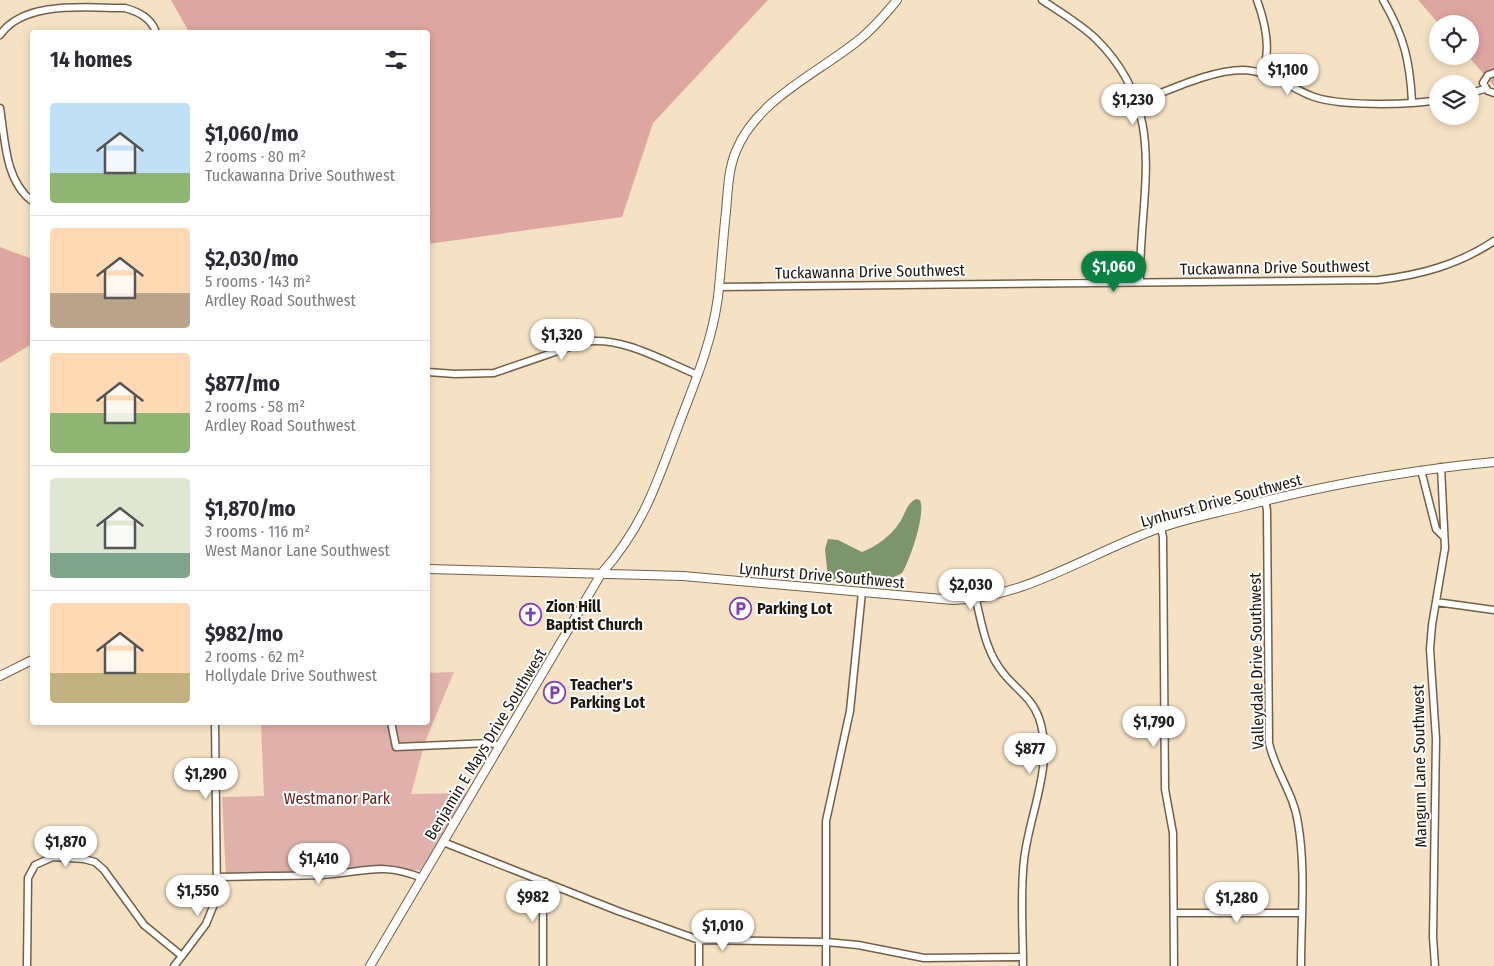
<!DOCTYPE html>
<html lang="en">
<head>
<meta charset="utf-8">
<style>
	body { margin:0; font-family:"Fira Sans Condensed",sans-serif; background:#f7f7f7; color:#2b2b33; height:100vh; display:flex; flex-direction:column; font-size:19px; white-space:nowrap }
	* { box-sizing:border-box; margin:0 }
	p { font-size:16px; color:#7c7c81 }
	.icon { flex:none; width:28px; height:28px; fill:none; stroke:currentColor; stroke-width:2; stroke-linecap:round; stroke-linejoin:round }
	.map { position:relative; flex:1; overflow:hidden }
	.sheet { position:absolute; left:30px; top:30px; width:400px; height:695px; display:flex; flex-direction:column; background:#fff; border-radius:5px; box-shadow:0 2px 8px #0003 }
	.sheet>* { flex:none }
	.fabs { position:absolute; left:1429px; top:15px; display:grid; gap:10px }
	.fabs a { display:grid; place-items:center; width:50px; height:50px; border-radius:50%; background:#fff; box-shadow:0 2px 8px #0003; font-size:25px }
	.price { position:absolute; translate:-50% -42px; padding:0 11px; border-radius:18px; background:#fff; color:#222; font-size:16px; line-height:32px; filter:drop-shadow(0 1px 2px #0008) }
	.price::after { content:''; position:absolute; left:50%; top:30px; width:15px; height:11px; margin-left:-8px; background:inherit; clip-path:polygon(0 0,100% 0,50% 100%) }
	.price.active { background:#0b8043; color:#fff }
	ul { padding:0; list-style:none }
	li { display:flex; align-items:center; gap:15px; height:125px; padding:0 20px }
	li+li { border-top:1px solid #e1e1e2 }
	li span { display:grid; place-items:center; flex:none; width:140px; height:100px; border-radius:5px; color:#555 }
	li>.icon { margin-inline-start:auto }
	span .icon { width:60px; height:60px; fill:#fffc; stroke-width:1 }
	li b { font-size:21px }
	h2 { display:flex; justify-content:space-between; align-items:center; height:60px; padding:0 20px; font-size:21px }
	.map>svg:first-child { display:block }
</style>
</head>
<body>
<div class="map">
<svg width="1494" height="966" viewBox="0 0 1494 966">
	<rect width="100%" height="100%" fill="#f5e2c4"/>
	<path fill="#e0b0ab" d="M454 672 425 742 411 794 467 793 421 870 226 878 222 797 264 796 261 723 428 722V673Z"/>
	<path fill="#dda6a0" d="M171 0H768L653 123 622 217 428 244V32H189Z
		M1418 0H1494V86L1468 56H1470V24H1439Z
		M0 247 32 259V344L0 363Z"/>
	<path fill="#7d956c" d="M916 499 920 500C926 514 910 560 902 573 880 586 854 580 830 580L828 578 825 549 828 539 838 540 862 552C877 546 891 536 900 522 905 514 907 503 916 499Z"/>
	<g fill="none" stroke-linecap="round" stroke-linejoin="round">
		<defs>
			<path id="minor" d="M1042 0C1060 12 1079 23 1095 38 1171 112 1139 191 1140 282
				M1257 0C1265 22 1272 50 1262 72
				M1383 0C1404 36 1410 61 1412 102
				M0 35C24 0 86 8 125 8 139 12 151 18 156 32
				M1494 73 1488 75 1483 83 1488 91 1494 93
				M1470 93 1485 89
				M1138 102C1168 91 1210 70 1243 70 1269 71 1286 85 1309 95 1335 107 1409 105 1438 100
				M0 108C5 139 5 181 32 201
				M719 287 1378 280C1420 275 1458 265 1494 241
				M428 372 455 374 494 373 584 342C623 336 663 361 698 375
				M1421 470 1436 529 1444 537
				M1265 500 1267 510 1269 743C1275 771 1294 794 1298 823 1306 869 1301 919 1301 966
				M1161 528 1163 537 1165 789 1173 833 1174 966
				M976 600C982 625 986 653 1004 674 1016 689 1032 698 1039 718 1055 764 1029 814 1024 860 1020 894 1023 931 1023 966
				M1436 602 1494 610
				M391 722 396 747 490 743 500 746
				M443 842 618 911 699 940 826 942 858 945 924 958 1023 957
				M218 877C252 876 287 876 321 875 363 873 380 861 422 878
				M1174 913H1301
				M699 940V966
				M182 956 206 924 217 897 215 722
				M27 966 28 878 35 865 53 857 84 859 95 862 104 870 144 925 182 956 174 966
				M543 966V893L546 882
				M826 966V821L850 711 862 592
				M1435 966 1433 937 1436 739 1430 649 1432 625 1445 548 1441 467"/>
			<path id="tertiary" d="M428 569 683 576 953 600C1024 599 1093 551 1160 528 1187 518 1216 513 1244 506 1326 485 1410 470 1494 462
				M0 676 32 660
				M370 966 601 574C644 526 657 482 679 424 695 382 712 342 718 297 721 269 723 240 726 211 728 191 728 170 736 151 756 101 814 75 855 43 871 31 884 16 897 0"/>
		</defs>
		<use href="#minor" stroke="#726147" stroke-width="9"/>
		<use href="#tertiary" stroke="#726147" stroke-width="10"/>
		<use href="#minor" stroke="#fff" stroke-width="6"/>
		<use href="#tertiary" stroke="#fff" stroke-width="8"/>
	</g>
	<defs>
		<symbol id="parking-ring" viewBox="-11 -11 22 22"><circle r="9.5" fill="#fff" stroke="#8041b6" stroke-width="1.5"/><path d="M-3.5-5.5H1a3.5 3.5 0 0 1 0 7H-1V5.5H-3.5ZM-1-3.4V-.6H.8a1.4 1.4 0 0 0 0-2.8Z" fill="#8041b6"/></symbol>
		<symbol id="church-ring" viewBox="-11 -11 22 22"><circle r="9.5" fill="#fff" stroke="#8041b6" stroke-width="1.5"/><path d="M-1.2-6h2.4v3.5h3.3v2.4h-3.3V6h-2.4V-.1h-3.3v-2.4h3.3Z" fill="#8041b6"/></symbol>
	</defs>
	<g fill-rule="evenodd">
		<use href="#parking-ring" x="728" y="596" width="25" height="25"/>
		<use href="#church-ring" x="518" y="602" width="25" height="25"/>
		<use href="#parking-ring" x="542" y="680" width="25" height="25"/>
	</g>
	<g text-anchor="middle" stroke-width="4" stroke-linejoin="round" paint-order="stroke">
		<g font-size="16" fill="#1e180d" stroke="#fff">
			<text transform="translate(1275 267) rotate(-1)" y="6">Tuckawanna Drive Southwest</text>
			<text transform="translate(870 271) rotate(-1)" y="6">Tuckawanna Drive Southwest</text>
			<text transform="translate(1221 500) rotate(-15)" y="6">Lynhurst Drive Southwest</text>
			<text transform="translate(822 575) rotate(5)" y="6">Lynhurst Drive Southwest</text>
			<text transform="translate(1256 661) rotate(-91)" y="6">Valleydale Drive Southwest</text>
			<text transform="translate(485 744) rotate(-59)" y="6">Benjamin E Mays Drive Southwest</text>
			<text transform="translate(1419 766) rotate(-91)" y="6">Mangum Lane Southwest</text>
		</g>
		<g font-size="16" font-weight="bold" fill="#1e180d" stroke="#fff" text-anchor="start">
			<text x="546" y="612">Zion Hill<tspan x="546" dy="18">Baptist Church</tspan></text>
			<text x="757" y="614">Parking Lot</text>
			<text x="570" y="690">Teacher's<tspan x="570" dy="18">Parking Lot</tspan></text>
		</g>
		<g font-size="16" fill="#63221f" stroke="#fff">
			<text x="337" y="804">Westmanor Park</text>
		</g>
	</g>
</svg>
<div class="fabs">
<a><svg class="icon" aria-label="locate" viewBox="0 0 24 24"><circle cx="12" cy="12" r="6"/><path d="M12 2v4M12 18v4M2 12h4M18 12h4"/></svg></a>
<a><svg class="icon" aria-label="layers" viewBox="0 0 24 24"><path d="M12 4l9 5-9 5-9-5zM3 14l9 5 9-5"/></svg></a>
</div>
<b class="price" style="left:1288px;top:96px">$1,100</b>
<b class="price" style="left:1133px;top:126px">$1,230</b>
<b class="price active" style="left:1114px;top:293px">$1,060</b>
<b class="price" style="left:562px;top:361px">$1,320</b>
<b class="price" style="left:971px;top:611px">$2,030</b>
<b class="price" style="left:1154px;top:748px">$1,790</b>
<b class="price" style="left:1030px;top:775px">$877</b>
<b class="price" style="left:206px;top:800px">$1,290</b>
<b class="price" style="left:66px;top:868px">$1,870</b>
<b class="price" style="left:319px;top:885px">$1,410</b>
<b class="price" style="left:198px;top:917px">$1,550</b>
<b class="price" style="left:533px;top:923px">$982</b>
<b class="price" style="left:1237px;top:924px">$1,280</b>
<b class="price" style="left:723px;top:952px">$1,010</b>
<section class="sheet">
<h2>14 homes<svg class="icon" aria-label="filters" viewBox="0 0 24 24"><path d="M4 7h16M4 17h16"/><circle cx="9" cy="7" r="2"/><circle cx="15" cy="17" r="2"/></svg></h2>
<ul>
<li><span style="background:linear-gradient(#bfe0f5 70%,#8fb573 0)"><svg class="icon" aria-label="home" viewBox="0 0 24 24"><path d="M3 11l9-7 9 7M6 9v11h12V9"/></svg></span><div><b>$1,060/mo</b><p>2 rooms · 80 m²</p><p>Tuckawanna Drive Southwest</p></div></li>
<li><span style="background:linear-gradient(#ffd9b3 65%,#b9a48a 0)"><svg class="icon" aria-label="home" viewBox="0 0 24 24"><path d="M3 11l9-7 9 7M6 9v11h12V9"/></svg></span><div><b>$2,030/mo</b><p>5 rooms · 143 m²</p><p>Ardley Road Southwest</p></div></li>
<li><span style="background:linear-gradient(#ffd9b3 60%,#8fb573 0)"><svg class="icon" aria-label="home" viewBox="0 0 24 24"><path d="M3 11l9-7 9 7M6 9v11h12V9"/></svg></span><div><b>$877/mo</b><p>2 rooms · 58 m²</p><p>Ardley Road Southwest</p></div></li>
<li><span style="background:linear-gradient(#dfe7d0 75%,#7fa58c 0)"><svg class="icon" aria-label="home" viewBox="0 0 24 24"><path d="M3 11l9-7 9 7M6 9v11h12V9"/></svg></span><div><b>$1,870/mo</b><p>3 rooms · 116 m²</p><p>West Manor Lane Southwest</p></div></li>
<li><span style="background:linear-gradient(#ffd9b3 70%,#c2b280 0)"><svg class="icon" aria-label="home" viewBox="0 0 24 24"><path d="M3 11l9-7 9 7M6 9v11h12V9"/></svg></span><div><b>$982/mo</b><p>2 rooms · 62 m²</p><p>Hollydale Drive Southwest</p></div></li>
</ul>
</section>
</div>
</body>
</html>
